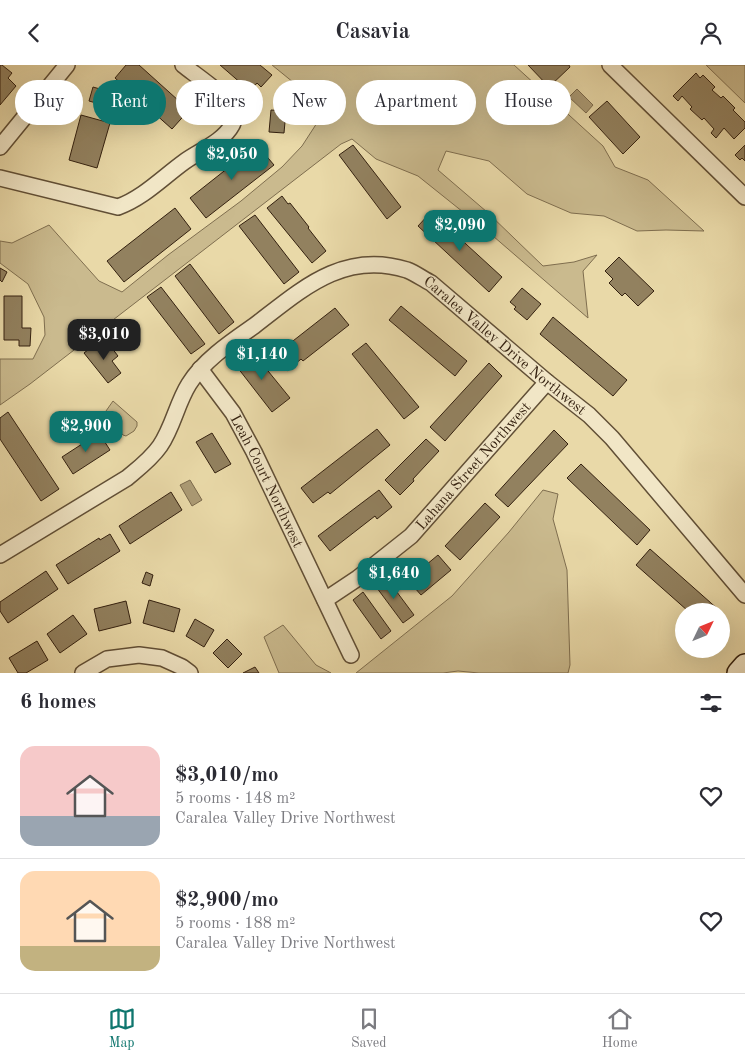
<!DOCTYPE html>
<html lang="en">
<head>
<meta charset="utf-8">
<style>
	body { margin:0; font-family:"Old Standard TT",serif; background:#f2f2f3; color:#2b2b33; height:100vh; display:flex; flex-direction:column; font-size:19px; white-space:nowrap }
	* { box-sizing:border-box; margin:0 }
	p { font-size:16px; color:#7c7c81 }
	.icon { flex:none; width:28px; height:28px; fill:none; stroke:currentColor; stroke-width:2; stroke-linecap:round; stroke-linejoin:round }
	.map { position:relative; height:608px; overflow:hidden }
	.side { display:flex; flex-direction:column; background:#fff; flex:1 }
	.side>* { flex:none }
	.guide { position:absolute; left:15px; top:15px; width:715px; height:45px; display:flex; gap:10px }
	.needle { width:32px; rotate:47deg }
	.controls { position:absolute; left:675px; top:538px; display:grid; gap:10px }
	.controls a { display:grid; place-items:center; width:55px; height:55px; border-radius:50%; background:#fff; box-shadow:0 5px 20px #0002; font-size:25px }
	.price { position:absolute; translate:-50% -42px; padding:0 11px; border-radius:10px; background:#0f766e; color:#fff; font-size:16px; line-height:32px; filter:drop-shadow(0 1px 2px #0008) }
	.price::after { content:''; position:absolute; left:50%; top:30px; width:15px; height:11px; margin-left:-8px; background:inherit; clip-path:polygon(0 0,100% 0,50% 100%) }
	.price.active { background:#222; color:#fff }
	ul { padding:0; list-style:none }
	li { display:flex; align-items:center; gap:15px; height:125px; padding:0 20px }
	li+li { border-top:1px solid #e1e1e2 }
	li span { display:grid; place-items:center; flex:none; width:140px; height:100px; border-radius:15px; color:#555 }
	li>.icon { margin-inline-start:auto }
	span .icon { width:60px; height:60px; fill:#fffc; stroke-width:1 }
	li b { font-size:21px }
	h2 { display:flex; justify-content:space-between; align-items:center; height:60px; padding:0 20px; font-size:21px }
	.tag { padding:0 18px; border-radius:22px; background:#fff; box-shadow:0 5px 20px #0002; font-size:18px; line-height:45px }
	.tag.active { background:#0f766e; color:#fff }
	header { display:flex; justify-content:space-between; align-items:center; height:65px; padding:0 20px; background:#fff; font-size:22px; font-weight:600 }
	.menu { display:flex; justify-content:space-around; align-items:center; height:70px; border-top:1px solid #e1e1e2; background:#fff; font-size:14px; color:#7c7c81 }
	.menu a { display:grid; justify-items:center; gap:2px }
	.menu .active { color:#0f766e }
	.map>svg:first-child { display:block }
</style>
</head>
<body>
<header><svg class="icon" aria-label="back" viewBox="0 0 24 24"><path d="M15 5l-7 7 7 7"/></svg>Casavia<svg class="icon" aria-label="person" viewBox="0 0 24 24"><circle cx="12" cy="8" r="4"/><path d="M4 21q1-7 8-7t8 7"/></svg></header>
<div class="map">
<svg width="745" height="608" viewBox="0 0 745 608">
	<rect width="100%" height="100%" fill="#e9d9a8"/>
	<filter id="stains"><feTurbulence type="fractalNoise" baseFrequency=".004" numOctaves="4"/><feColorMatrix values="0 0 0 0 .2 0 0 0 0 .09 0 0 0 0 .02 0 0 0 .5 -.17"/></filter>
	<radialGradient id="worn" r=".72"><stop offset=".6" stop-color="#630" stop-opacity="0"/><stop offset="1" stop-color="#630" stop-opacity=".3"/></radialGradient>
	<path fill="#caba8e" stroke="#7f6e4f" d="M272 0H514L603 81 615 102 648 115 704 166 666 165 637 166 604 151 571 148 527 129 489 96 446 86 438 105 487 147 543 201 574 197 597 190 583 206 588 253 493 171 418 111 376 94 352 74 341 79 30 319 0 340V294H33L45 270 44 252 28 219 0 198V176L12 178 49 160 99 216 122 227 168 190 241 136 282 102 302 81 326 44Z
		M706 0H745V38Z
		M113 336 137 357V361L134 366 126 371 123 370 108 353 106 346Z
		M543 425 558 429 553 454 567 505 570 600 568 608H479L458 606 443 608H356L452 531 509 467Z
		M283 560 316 600 331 608H279L264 572Z"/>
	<path fill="#ab9a74" stroke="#7b6a4c" d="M577 24 593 40 586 48 569 32Z
		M190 415 202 435 192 441 180 420Z"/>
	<path fill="#92815f" stroke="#342110" d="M0 0H2L12 8 8 13 16 21 0 40Z
		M126 0H139L189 45 172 64 115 13Z
		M220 0H260L272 10 261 22 257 18 250 26Z
		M528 0H569L570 2 549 22Z
		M696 8 700 13 703 10 715 22 712 25 721 33 723 31 735 43 733 45 745 57V63L734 74 724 63 716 73 711 68 714 64 704 53 702 55 690 44 692 42 682 31 678 36 673 31Z
		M93 22 114 28 110 42 89 36Z
		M607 36 640 72 623 89 589 52Z
		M271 45 286 46 284 68 269 67Z
		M81 50 110 58 97 103 69 95Z
		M257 80 274 100 206 153 190 133Z
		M353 80 401 142 387 154 339 90Z
		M745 80V96L742 93 740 95 735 90Z
		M282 131 288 139 290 138 309 162 308 163 326 186 312 198 267 143Z
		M175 143 191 164 124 217 107 196Z
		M431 147 502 212 489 227 418 161Z
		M255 150 299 207 284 219 239 161Z
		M619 192 654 226 638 241 625 228 622 231 609 218 613 214 605 206Z
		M190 199 234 257 219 269 175 211Z
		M0 203 7 207 2 217 0 215Z
		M161 222 205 279 191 289 147 232Z
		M522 223 541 239 527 255 514 244 516 242 510 237Z
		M4 231H22V263H31L30 281H19V275H4Z
		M401 241 467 296 455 311 389 255Z
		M335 243 349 260 303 296 301 294 287 306 275 290Z
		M553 252 627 315 613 331 540 269Z
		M98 277 102 283 108 278 118 291 112 296 121 308 108 318 84 288Z
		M366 278 419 342 404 354 352 289Z
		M251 285 290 333 272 347 234 298Z
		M489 298 502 311 445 376 430 362Z
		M8 347 59 424 41 436 0 374V353Z
		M377 364 390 380 330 429 328 427 313 438 301 423Z
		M554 365 568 379 508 442 495 430Z
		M99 368 110 385 73 409 62 392Z
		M212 368 231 399 215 408 196 377Z
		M426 374 439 386 413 414 414 416 400 430 385 415Z
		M581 399 650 465 637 480 567 413Z
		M379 425 392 442 377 454 375 451 330 486 318 471Z
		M171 427 182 445 130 479 119 461Z
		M485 438 500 452 460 495 445 481Z
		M110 469 120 486 68 519 56 500 99 473 100 475Z
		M650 484 720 546H688L636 500Z
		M438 490 451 505 421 530 408 515Z
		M46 506 58 524 8 558 0 546V537Z
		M146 507 153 510 150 521 142 518Z
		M385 511 414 550 403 558 374 519Z
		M363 527 391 566 381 574 353 535Z
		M149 535 180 544 174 567 143 558Z
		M126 536 131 558 99 566 94 544Z
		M73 550 87 569 60 588 47 569Z
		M195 554 214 565 204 582 186 571Z
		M227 574 242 589 228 603 213 588Z
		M37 576 48 595 26 608H18L9 593Z
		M255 602 259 608H243Z"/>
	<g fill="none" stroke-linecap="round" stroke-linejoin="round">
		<defs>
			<g id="street">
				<path d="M610 0 745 132"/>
				<path d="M0 82 67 0"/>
				<path d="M0 113 118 142C143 133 162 113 184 97 199 86 223 77 232 60 234 57 235 49 234 45 230 33 194 9 183 0"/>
				<path id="s1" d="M200 304 233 348 254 387 351 590"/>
				<path id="s2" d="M0 490 127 413C139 403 151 394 160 381 173 362 177 338 189 319 204 295 231 277 254 261 301 225 343 185 407 205 415 208 423 214 431 218L547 317 589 350 612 373 745 530"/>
				<path id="s3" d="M325 535 358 513 411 471 547 317"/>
				<path d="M83 608 107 594 139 590 162 593 182 602 190 608"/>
			</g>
			<path id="secondary" d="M738 608 745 600"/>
		</defs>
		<use href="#street" stroke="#614f36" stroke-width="18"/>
		<use href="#secondary" stroke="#342110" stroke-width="24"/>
		<use href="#street" stroke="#f1e6c6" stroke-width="15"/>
		<use href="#secondary" stroke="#f1e6c6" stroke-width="21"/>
	</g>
	<g text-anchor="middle" stroke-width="4" stroke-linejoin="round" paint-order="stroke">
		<g font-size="15" fill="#342110" stroke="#f1e6c6">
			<text dy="5" stroke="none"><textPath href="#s2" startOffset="646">Caralea Valley Drive Northwest</textPath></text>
			<text dy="5" stroke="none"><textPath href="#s3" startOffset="201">Lahana Street Northwest</textPath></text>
			<text dy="5" stroke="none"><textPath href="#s1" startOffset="131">Leah Court Northwest</textPath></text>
		</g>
	</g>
	<rect width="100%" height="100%" filter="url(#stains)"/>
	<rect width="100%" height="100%" fill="url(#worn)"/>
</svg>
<div class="controls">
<a><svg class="needle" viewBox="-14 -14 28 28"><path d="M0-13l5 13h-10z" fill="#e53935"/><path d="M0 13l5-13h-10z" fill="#7c7c81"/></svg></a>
</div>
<b class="price" style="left:232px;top:116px">$2,050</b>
<b class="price" style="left:460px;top:187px">$2,090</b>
<b class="price active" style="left:104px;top:296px">$3,010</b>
<b class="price" style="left:262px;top:316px">$1,140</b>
<b class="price" style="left:86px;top:388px">$2,900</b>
<b class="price" style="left:394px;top:535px">$1,640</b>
<div class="guide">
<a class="tag">Buy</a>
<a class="tag active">Rent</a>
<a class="tag">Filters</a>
<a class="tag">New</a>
<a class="tag">Apartment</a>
<a class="tag">House</a>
</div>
</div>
<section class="side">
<h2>6 homes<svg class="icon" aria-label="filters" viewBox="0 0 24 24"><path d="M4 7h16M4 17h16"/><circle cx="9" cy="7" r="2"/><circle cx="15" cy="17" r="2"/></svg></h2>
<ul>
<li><span style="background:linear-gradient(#f6c9c9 70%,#9aa5b1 0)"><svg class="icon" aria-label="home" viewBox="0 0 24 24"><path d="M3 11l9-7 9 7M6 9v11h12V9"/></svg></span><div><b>$3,010/mo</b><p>5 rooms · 148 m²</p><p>Caralea Valley Drive Northwest</p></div><svg class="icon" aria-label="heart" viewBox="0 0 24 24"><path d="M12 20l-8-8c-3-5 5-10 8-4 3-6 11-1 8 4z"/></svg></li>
<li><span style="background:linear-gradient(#ffd9b3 75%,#c2b280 0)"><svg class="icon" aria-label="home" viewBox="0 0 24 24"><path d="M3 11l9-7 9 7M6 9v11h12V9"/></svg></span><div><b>$2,900/mo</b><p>5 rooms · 188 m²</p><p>Caralea Valley Drive Northwest</p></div><svg class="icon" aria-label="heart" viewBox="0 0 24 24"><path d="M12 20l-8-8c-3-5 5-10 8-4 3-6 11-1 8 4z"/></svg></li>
</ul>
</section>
<nav class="menu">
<a class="active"><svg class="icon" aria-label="map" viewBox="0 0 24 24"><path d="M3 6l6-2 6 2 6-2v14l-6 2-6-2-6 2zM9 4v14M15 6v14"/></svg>Map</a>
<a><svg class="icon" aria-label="saved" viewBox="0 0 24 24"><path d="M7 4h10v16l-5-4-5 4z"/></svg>Saved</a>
<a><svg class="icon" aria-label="home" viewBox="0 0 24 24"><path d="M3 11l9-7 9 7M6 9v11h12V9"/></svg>Home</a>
</nav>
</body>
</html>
